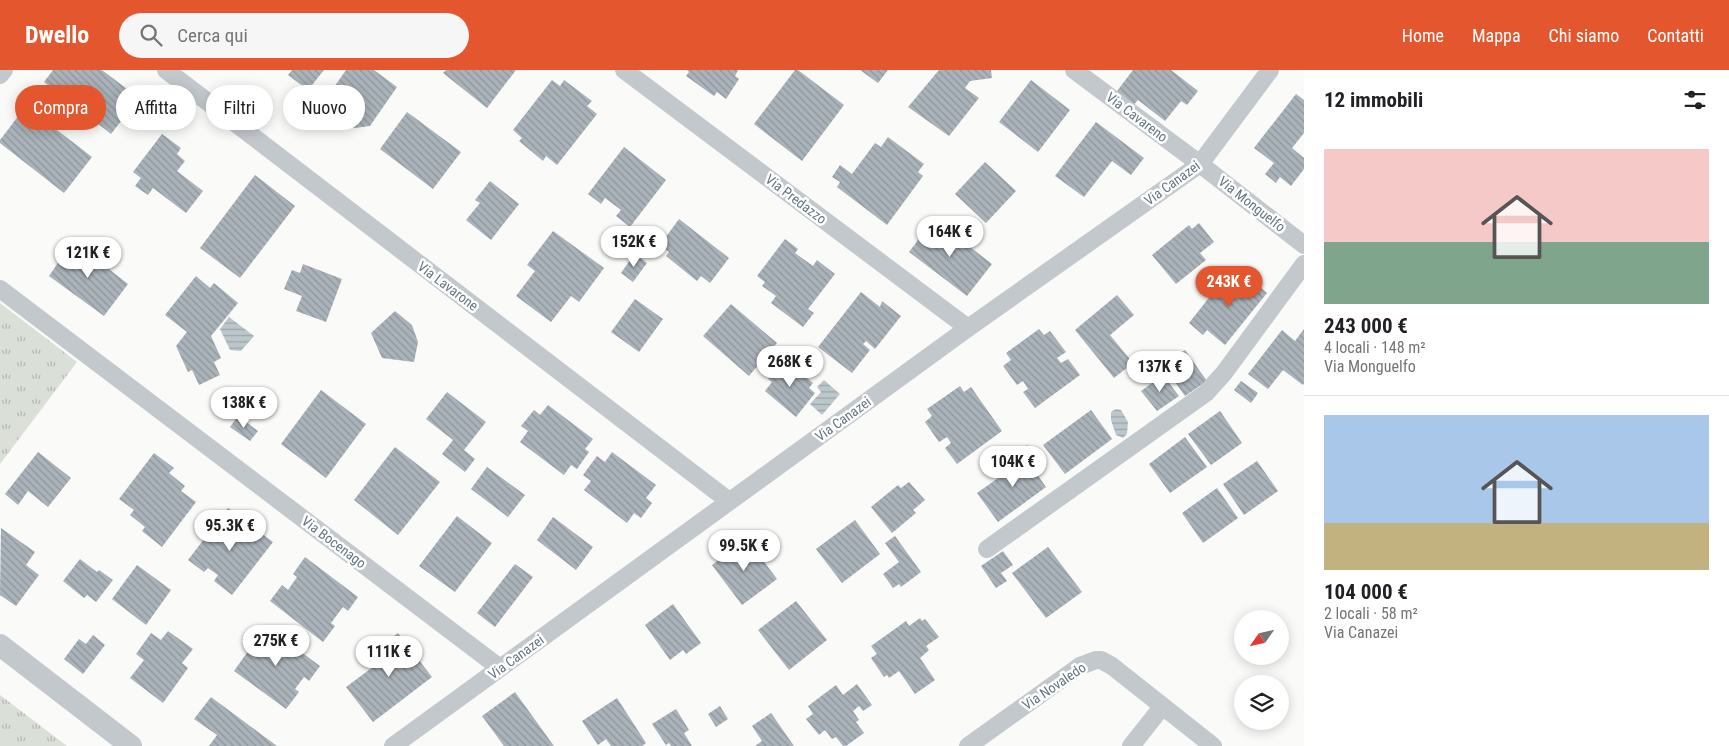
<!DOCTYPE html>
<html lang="it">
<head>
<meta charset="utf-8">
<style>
	body { margin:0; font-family:"Roboto Condensed",sans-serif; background:#f6f6f6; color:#202124; height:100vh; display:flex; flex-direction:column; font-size:19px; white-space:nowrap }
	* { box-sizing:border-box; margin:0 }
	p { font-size:16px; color:#757577 }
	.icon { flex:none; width:28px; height:28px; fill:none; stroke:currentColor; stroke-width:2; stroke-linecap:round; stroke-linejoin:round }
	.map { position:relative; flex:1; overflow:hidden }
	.side { display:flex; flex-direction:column; background:#fff; width:425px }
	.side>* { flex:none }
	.hud { position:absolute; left:15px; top:15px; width:475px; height:45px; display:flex; gap:10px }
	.needle { width:32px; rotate:236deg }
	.buttons { position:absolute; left:1234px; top:540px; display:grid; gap:10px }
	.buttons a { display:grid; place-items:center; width:55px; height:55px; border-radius:50%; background:#fff; box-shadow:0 2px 12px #0003; font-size:25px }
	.price { position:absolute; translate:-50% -42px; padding:0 11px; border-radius:18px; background:#fff; color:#222; font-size:16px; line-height:32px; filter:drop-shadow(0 1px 2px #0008) }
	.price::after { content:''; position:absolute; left:50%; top:30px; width:15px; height:11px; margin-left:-8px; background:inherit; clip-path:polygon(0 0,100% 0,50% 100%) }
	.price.current { background:#e4572e; color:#fff }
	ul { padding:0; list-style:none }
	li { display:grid; align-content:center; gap:10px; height:265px; padding:0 20px }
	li+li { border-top:1px solid #e0e0e0 }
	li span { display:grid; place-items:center; height:155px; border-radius:0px; color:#555 }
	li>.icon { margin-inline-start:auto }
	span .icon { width:90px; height:90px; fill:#fffc; stroke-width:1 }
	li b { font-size:21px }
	h2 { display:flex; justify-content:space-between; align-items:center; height:60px; padding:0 20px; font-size:21px }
	.pill { padding:0 18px; border-radius:22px; background:#fff; box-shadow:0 2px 12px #0003; font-size:18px; line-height:45px }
	.pill.current { background:#e4572e; color:#fff }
	header { display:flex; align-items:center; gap:30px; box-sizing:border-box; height:70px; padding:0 25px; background:#e4572e; color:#fff }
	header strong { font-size:24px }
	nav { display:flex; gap:28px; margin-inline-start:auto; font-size:18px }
	.search { width:350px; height:45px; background:#f6f6f6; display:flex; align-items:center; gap:12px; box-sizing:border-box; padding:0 18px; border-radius:28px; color:#757577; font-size:19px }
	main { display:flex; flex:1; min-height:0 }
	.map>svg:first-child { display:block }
</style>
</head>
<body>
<header>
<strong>Dwello</strong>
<div class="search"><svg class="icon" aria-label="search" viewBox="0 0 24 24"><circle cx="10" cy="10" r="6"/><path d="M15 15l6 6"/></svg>Cerca qui</div>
<nav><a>Home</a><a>Mappa</a><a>Chi siamo</a><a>Contatti</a></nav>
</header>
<main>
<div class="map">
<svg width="1304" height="676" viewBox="0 0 1304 676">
	<defs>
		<pattern id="grass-tufts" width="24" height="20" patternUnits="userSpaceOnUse" patternTransform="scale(1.25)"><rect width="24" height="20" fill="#dadfd7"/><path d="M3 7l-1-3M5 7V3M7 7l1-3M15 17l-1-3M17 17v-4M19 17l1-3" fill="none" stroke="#b4b9b4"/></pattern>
		<pattern id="water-rules" width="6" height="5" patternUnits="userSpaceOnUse" patternTransform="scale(1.25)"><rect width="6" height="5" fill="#bbc7cb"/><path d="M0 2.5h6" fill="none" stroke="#9ca6aa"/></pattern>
		<pattern id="building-back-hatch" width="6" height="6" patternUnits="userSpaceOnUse" patternTransform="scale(1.25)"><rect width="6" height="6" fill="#aab3b9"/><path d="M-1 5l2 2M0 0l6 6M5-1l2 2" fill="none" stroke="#8e969c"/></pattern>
	</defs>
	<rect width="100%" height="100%" fill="#fafaf8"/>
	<path fill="url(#grass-tufts)" d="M0 233 77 292 0 394Z
		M0 625 67 676H0Z"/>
	<path fill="url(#water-rules)" d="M229 247 254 266 241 281 230 280 220 259Z
		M824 310 840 324 822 345 810 334 821 322 817 317Z
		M1116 339 1121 340 1128 352 1127 364 1123 368 1116 365 1111 350V342Z"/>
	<path fill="url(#building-back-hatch)" d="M53 0H102L139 28 111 64 44 12Z
		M292 0H324L308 20 288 5Z
		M346 0H374L397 17 370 56 354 58 331 39 330 23Z
		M446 0H516L487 38 443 3Z
		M687 0H738L735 6 739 9 726 29 717 22 714 26 686 6 689 2Z
		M795 0H798L844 35 802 91 754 54Z
		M860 0H888L878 13Z
		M939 0H991L992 8 970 11 965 18 979 28 949 66 908 37Z
		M1133 0H1171L1198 21 1187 35 1181 31 1165 51 1138 30 1131 38 1114 25Z
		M552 10 560 16 564 10 592 31 587 36 597 44 557 95 546 86 543 91 519 71 522 68 513 60Z
		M1031 10 1070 40 1038 82 999 52Z
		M1296 24 1304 30V63L1292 78 1304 88V99L1291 116 1280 107 1276 113 1265 104 1274 93 1254 78Z
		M26 36 92 87 64 123 0 73V70Z
		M407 42 461 82 433 119 380 79Z
		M1096 52 1144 88 1131 105 1112 91 1084 127 1055 106Z
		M162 64 181 78 177 84 185 91 177 101 203 121 186 143 153 118 148 125 135 116 141 108 133 102Z
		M888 67 924 94 918 102 923 106 887 155 837 117 840 112 832 107 840 95 852 104 875 73 881 77Z
		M624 77 666 110 630 157 616 146 621 140 605 128 601 134 588 124Z
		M985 92 1016 121 986 153 955 124Z
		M255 105 295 136 240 208 200 178Z
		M490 111 519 134 491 170 466 150 480 133 475 130Z
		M679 149 729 188 710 213 701 206 697 211 666 186 669 182 660 175Z
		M934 149 992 194 967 226 909 182Z
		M1199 153 1214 172 1200 183 1206 190 1176 214 1152 185 1189 155 1192 159Z
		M553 161 604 198 579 232 571 226 551 252 516 226 535 201 527 195Z
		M785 169 798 179 795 183 813 196 817 190 835 204 808 239 814 243 803 257 771 233 776 226 762 216 765 212 757 206Z
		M73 171 128 214 104 246 49 206Z
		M635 183 647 193 633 212 621 203Z
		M303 194 342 209 326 252 296 241 302 226 284 219 292 200 300 203Z
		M1241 201 1267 223 1225 275 1207 260 1203 265 1189 253 1219 215 1225 220Z
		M196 206 210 218 214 213 238 233 211 266 221 288 214 292 220 305 199 315 192 300 188 302 176 276 187 262 165 245Z
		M861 222 880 237 882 231 901 246 875 279 866 271 863 274 870 280 852 303 818 277Z
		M1117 225 1134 245 1110 265 1133 293 1114 308 1075 260Z
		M635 229 663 249 639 282 611 262Z
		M731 234 777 273 749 306 703 266Z
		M395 241 412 255 418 272 414 292 382 288 371 263Z
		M1039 259 1044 265 1050 261 1066 282 1057 288 1061 293 1068 289 1080 305 1035 338 1023 322 1028 319 1023 311 1017 315 1003 296 1011 290 1006 283Z
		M1304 259V313L1303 315 1283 300 1268 319 1248 304 1282 260 1295 271Z
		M1185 280 1207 311 1185 326 1163 295Z
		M785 289 813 313 809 318 815 323 796 347 765 321 772 312 768 309Z
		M1163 305 1179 326 1157 341 1141 321Z
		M1241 311 1258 323 1251 333 1234 320Z
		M960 316 964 322 971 317 1002 361 957 394 945 378 951 373 947 367 939 372 925 352 932 346 927 339Z
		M321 320 366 354 326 408 281 374Z
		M447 322 486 352 464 380 475 389 465 402 442 384 453 370 426 349Z
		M548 335 593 369 585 379 589 382 577 399 571 395 564 405 520 372 528 361 521 356 534 340 540 345Z
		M1091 340 1112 369 1065 404 1043 375Z
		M1220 341 1242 373 1211 395 1188 364Z
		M238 346 258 361 250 371 230 357Z
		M1185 367 1207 397 1170 423 1149 394Z
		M1027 375 1037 389 1030 394 1046 417 998 452 977 423 1025 389 1019 381Z
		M395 377 440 412 398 465 354 430Z
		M38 382 71 408 48 437 28 421 18 435 5 424Z
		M612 382 656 415 646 428 652 433 641 448 634 443 627 453 584 420 591 411 583 405 597 386 605 392Z
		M154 383 174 398 169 403 185 416 181 421 196 432 162 477 142 461 145 457 130 445 134 440 119 429Z
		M1257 391 1278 421 1244 445 1223 414Z
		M487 397 525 425 508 447 471 419Z
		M909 412 925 430 913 440 916 443 892 463 871 437 898 415 901 418Z
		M1217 418 1238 448 1203 473 1182 443Z
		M228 438 244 449 239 456 254 467 258 461 273 472 232 525 214 511 218 505 208 498 204 502 188 490Z
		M457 446 492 473 455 522 419 496Z
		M553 447 593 477 576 500 537 470Z
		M855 450 880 484 842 513 816 479Z
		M1 458 35 482 26 495 39 505 16 536 0 525Z
		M895 466 921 502 901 517 899 514 893 518 883 504 899 492 885 473Z
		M747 469 777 509 742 535 712 495Z
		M1048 477 1082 522 1046 548 1012 503Z
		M1003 481 1013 495 1001 503 1007 511 996 518 981 496Z
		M305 487 358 527 348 541 343 537 331 553 335 556 323 572 270 531 282 515 288 520 297 507 293 504Z
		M80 489 97 502 99 500 113 510 96 532 87 525 84 528 63 511Z
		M515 494 533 507 495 557 477 543Z
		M137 495 171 520 146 555 112 529Z
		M796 531 827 570 789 600 758 560Z
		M673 534 701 573 686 584 683 580 670 590 645 555Z
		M920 548 922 551 925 549 939 567 926 576 929 580 920 588 935 610 915 624 899 601 889 608 887 605 884 607 871 588 877 584 871 576 906 551 909 556Z
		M266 556 320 596 309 611 304 607 295 619 299 622 286 639 234 601Z
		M168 561 193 579 182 593 188 598 163 633 130 608 144 590 136 584 151 563 161 570Z
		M398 563 432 607 373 652 346 617 373 597 366 587Z
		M93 565 105 575 83 604 64 589 79 569 86 574Z
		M857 614 872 635 863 641 859 636 853 641 859 650 856 652 864 663 846 676H843L836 667 832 669 825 660 819 665 806 649 813 644 808 636 836 615 843 625Z
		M515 622 554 676H504L482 646Z
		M211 627 277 676H209L217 665 194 649Z
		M617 628 646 673 642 676H611L606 669 598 675 582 651Z
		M720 636 728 649 716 657 708 644Z
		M676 639 689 660 684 663 692 676H671L669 673 666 675 652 654Z
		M771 643 794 676H755L762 671 752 656Z"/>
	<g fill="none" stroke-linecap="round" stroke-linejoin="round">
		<path stroke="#c3c8cc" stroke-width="18" d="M166 0 729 431
			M624 0 968 258
			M1074 0 1200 94 1304 175
			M0 5 4 0
			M0 219 500 598
			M987 479 1206 323 1224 303 1304 194
			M393 676 968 258 1200 94 1270 0
			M968 676 1080 596 1096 590H1101L1112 596 1213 676
			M1131 676 1162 637"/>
		<path stroke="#c3c8cc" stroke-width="22" d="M0 575 131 676"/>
	</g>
	<g text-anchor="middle" stroke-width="5" stroke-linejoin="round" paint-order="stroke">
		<g font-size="14" fill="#657683" stroke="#fff">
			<text transform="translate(1137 47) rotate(37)" y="5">Via Cavareno</text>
			<text transform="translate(1172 113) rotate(-36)" y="5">Via Canazei</text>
			<text transform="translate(796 129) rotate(37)" y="5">Via Predazzo</text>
			<text transform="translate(1252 134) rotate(38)" y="5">Via Monguelfo</text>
			<text transform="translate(448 216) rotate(37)" y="5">Via Lavarone</text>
			<text transform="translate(843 349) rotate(-36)" y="5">Via Canazei</text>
			<text transform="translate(334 472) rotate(37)" y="5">Via Bocenago</text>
			<text transform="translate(516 587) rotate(-36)" y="5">Via Canazei</text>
			<text transform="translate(1054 616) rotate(-34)" y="5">Via Novaledo</text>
		</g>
	</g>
</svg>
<div class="buttons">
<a><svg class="needle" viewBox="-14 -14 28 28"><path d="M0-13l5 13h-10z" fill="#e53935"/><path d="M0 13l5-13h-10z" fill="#757577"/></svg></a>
<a><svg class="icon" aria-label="layers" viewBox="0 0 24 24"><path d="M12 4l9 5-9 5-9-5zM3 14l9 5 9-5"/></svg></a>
</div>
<b class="price" style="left:950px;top:188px">164K €</b>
<b class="price" style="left:634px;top:198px">152K €</b>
<b class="price" style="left:88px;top:209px">121K €</b>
<b class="price current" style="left:1229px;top:238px">243K €</b>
<b class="price" style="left:790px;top:318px">268K €</b>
<b class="price" style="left:1160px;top:323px">137K €</b>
<b class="price" style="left:244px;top:359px">138K €</b>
<b class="price" style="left:1013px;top:418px">104K €</b>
<b class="price" style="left:230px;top:482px">95.3K €</b>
<b class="price" style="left:744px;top:502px">99.5K €</b>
<b class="price" style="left:276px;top:597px">275K €</b>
<b class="price" style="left:389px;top:608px">111K €</b>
<div class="hud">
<a class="pill current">Compra</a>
<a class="pill">Affitta</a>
<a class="pill">Filtri</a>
<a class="pill">Nuovo</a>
</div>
</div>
<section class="side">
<h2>12 immobili<svg class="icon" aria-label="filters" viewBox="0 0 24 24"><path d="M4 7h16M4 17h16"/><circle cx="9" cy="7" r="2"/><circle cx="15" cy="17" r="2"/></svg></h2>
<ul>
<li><span style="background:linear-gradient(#f6c9c9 60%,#7fa58c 0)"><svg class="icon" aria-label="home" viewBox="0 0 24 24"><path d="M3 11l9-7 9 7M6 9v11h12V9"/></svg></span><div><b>243 000 €</b><p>4 locali · 148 m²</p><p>Via Monguelfo</p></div></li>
<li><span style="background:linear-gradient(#a9c7e8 70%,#c2b280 0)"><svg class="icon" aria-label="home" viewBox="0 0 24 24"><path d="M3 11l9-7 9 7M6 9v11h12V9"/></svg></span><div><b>104 000 €</b><p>2 locali · 58 m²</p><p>Via Canazei</p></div></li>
</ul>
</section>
</main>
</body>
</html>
